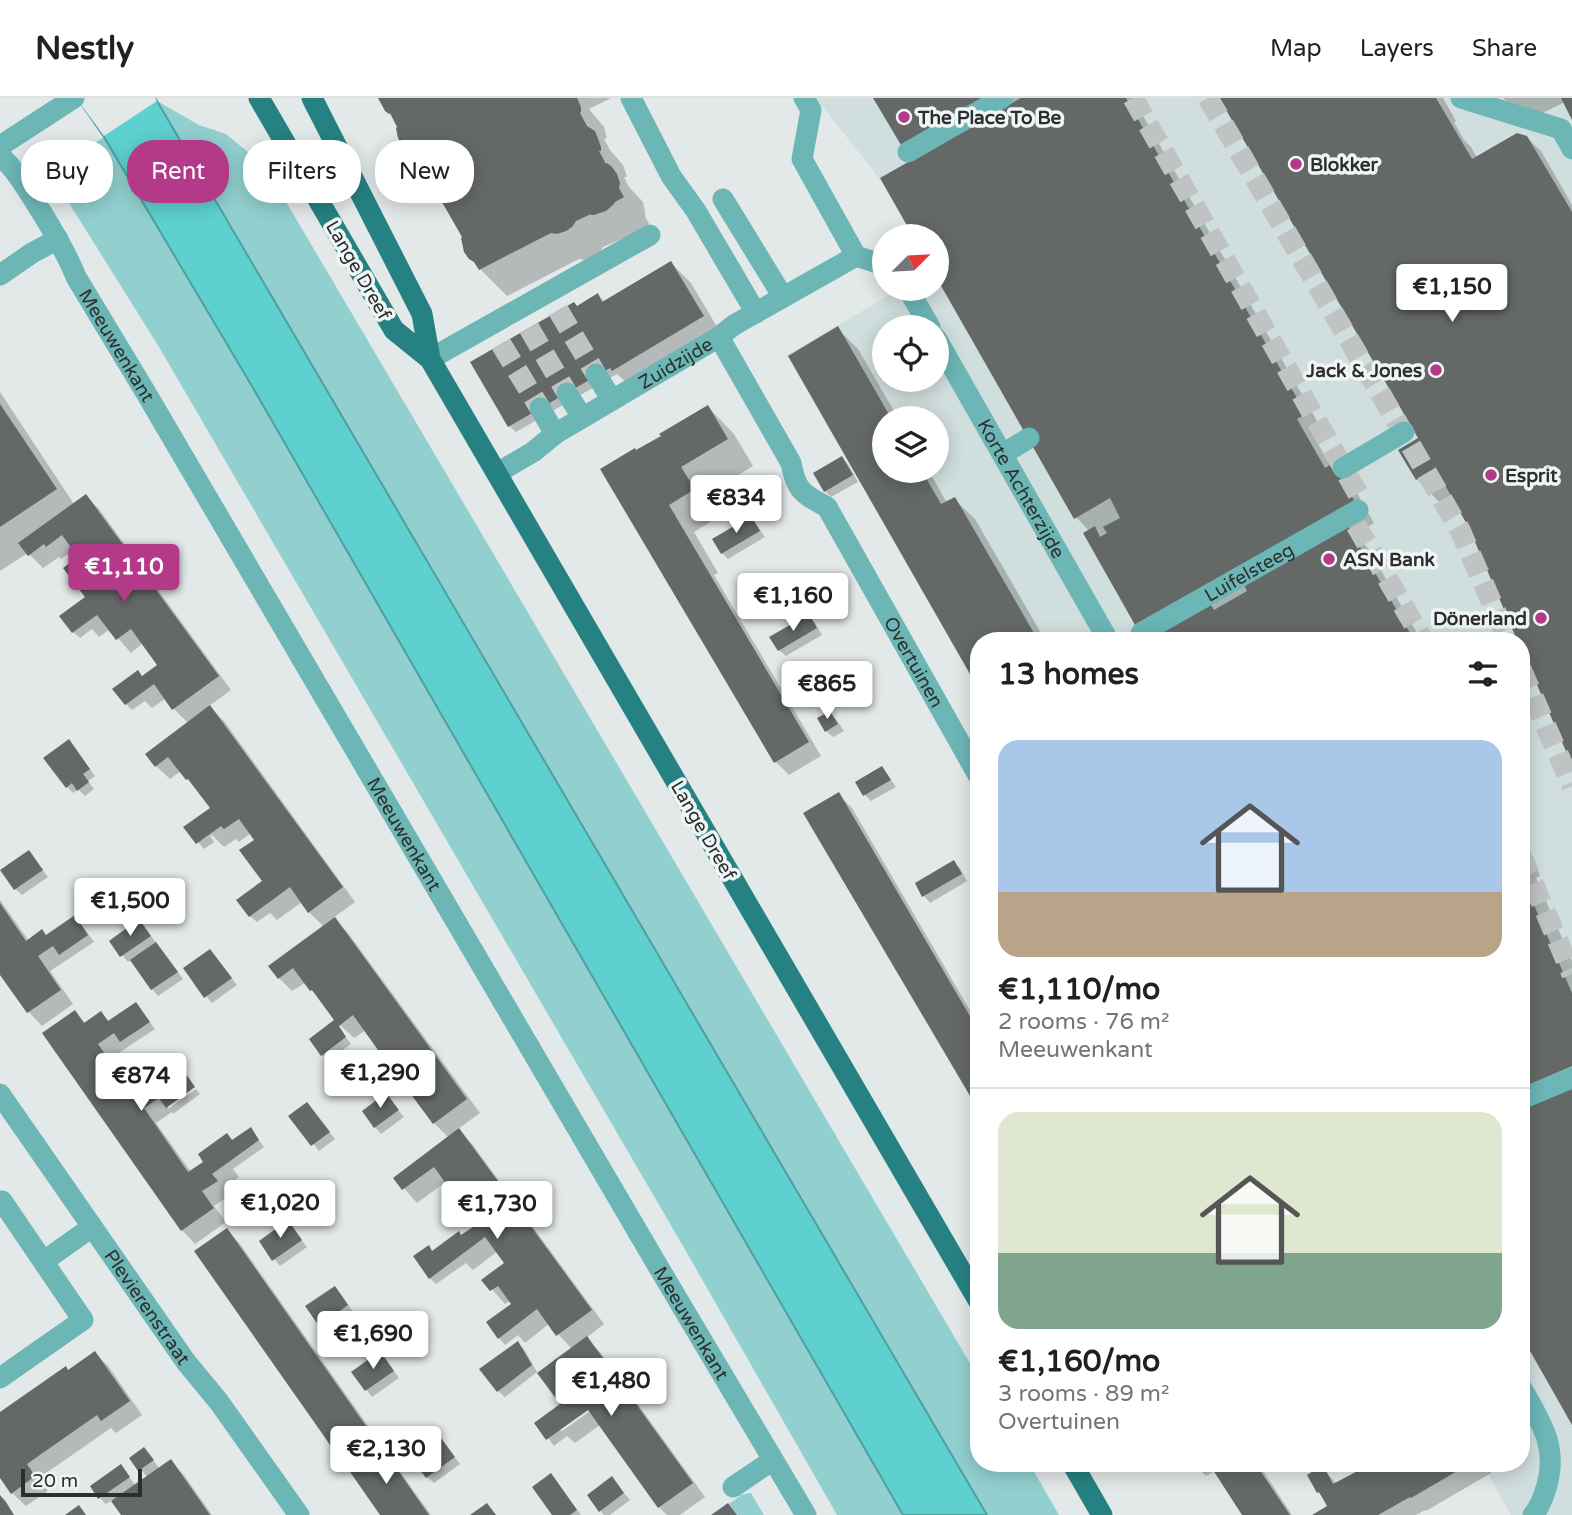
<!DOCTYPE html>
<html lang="en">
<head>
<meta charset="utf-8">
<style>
	body { margin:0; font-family:"Varela Round",sans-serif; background:#f6f6f6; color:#202124; height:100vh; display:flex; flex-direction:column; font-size:26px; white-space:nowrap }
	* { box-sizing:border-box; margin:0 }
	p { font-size:23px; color:#757577 }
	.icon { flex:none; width:38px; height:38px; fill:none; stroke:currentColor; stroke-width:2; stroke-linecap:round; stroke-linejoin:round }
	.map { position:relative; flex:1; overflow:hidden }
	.drawer { position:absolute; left:970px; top:534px; width:560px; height:840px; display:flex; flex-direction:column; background:#fff; border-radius:28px; box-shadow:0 4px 18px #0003 }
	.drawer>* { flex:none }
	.hud { position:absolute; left:21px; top:42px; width:665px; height:63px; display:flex; gap:14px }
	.needle { width:46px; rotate:66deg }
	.fabs { position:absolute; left:872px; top:126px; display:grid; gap:14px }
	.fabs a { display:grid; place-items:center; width:77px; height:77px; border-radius:50%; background:#fff; box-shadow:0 4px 18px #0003; font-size:35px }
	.scale { position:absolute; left:21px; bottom:18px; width:121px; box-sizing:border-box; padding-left:7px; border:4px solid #2d2f2f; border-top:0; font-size:19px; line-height:24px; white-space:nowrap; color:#2d2f2f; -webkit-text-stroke:5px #f0f5f5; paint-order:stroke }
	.price { position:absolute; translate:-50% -60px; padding:0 16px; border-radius:7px; background:#fff; color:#222; font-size:23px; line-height:46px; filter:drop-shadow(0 2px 4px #0008) }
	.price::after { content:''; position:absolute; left:50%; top:42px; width:21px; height:16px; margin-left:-10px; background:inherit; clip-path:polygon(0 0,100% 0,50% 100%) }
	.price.selected { background:#b53989; color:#fff }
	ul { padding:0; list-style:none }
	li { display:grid; align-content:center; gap:14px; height:371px; padding:0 28px }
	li+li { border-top:2px solid #e0e0e0 }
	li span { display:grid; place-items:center; height:217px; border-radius:21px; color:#555 }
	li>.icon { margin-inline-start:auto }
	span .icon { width:126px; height:126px; fill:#fffc; stroke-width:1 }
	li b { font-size:30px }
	h2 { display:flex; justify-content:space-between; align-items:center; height:84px; padding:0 28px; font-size:30px }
	.tag { padding:0 24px; border-radius:28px; background:#fff; box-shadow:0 4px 18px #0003; font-size:24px; line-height:63px }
	.tag.selected { background:#b53989; color:#fff }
	header { display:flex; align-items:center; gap:42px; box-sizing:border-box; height:98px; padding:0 35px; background:#fff; border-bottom:2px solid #e0e0e0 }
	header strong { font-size:33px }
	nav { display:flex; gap:38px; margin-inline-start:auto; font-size:24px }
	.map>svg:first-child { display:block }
</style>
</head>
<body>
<header>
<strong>Nestly</strong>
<nav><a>Map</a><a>Layers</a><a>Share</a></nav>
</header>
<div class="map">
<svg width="1572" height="1417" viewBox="0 0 1572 1417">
	<rect width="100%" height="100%" fill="#e3e8e8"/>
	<path fill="#d0dedd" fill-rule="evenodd" d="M816 0H1572V1417H1511L1482 1365H1521V542H978V590L787 257 900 191H936V138H913L879 80ZM884 229H936V282H884ZM884 320H936V373H884Z"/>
	<path fill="#91d0cf" d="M157 3 199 27 226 36 249 55 255 51 978 1279V1365H1029L1059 1417H987Z
		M104 39 253 290 903 1417H837L683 1148 159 249 59 89 66 64Z
		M751 1395 764 1417H737L729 1406 740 1398 739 1397Z"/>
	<path fill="#5dd0cf" stroke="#4fa09f" stroke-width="2" d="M77 0H155L157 3 987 1417H903L253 290 104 39Z"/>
	<path fill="#e3e8e8" d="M76 0H155L157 3 104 38Z"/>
	<path fill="#0003" fill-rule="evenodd" d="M381 0H611L589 11 604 29 606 37 607 40 604 41 610 52 623 67 627 79H624L629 89 643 104 645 113V118L649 126 641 130 640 133 603 149 599 155 585 162 579 161 507 198 480 171 449 112 435 98 417 68 415 59 406 50 395 21 386 12Z
		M875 0H1133L1325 337 1316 342 1331 369 1333 367 1353 388 1374 425 1354 437 1368 450 1421 542H1149L1152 541 1089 433 1076 419 936 138H915L882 81 917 61Z
		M1221 0H1443L1456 23 1454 24 1464 42 1471 49 1477 60 1526 39 1541 53 1572 107V663L1470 430 1455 401 1443 408 1417 381 1420 341Z
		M1503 0H1572V17L1565 4 1526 23Z
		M671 165 691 185 723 239 634 292 617 276 516 334 509 328 578 209 598 197 605 204Z
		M838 231 858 251 898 320H884V373H929L947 405 954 401 975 421 1045 542H978V586L790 258Z
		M0 294 74 406 86 398 99 411 231 592 209 608 224 623 355 804 333 820 348 835 480 1015 458 1031 472 1046 604 1226 586 1240 600 1254 705 1399 680 1417H667L659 1409 600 1327 575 1345 567 1338 554 1348 537 1325 562 1307 572 1251 558 1236 550 1225 525 1245 518 1237 505 1247 499 1240 488 1225 514 1206 511 1202 505 1206 484 1182 507 1165 498 1153 473 1172 466 1165 436 1186 430 1180 433 1154 479 1128 447 1083 417 1105 395 1080 449 1040 434 1025 402 982 384 995 404 1019 381 1036 375 1029 381 1001 366 985 355 971 381 952 366 932 354 940 340 927 323 904 305 885 292 893 279 880 324 829 309 814 302 804 277 822 270 815 257 824 250 818 264 783 256 742 251 735 239 744 236 741 224 749 212 737 210 738 214 744 204 751 186 729 212 711 181 673 170 681 156 668 189 626 174 611 166 600 152 610 145 603 132 612 126 606 143 579 159 567 143 545 131 555 110 531 99 539 92 531 80 540 73 534 87 500 80 459 75 451 61 461 59 459 43 470 28 455 0 473ZM594 1306 596 1309 562 1333 559 1331Z
		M708 309 734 336 753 368 706 396 720 418 694 434 718 475 714 477 821 658 789 677 775 663 637 354Z
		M842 360 848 366 858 384 831 399 825 393Z
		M751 421 757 427 765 439 728 461 722 455Z
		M808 518 815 525 822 537 786 558 779 552Z
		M830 615 836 621 844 633 833 639 826 633Z
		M69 643 95 678 88 683 94 691 85 698 78 691 73 695 67 689Z
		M882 670 888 677 896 689 871 703 865 697Z
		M838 696 852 710 978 926V1009Z
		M1521 745 1530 754 1540 778 1536 780 1572 863V1324L1521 1234Z
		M29 754 48 779 22 797 15 791Z
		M954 764 960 770 967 783 930 805 924 798 917 786Z
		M0 802 29 843 47 839 81 826 94 844 50 873 73 906 42 928 29 914 0 873Z
		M145 830 183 881 158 898 152 891 132 862 128 864 111 844Z
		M210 853 237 887 212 905 185 871Z
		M136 906 155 931 111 960 134 993 154 991 181 972 194 988 168 1007V1011L196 991 200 996 173 1016 172 1014 156 1025 191 1074 206 1064 227 1037 233 1043 251 1032 264 1049 233 1071 239 1079 224 1090 230 1097 214 1108 226 1124 195 1146 182 1132 75 914 86 926 101 915 110 925Z
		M340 931 351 946 328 963 322 957Z
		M313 1013 335 1041 319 1053 291 1018Z
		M288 1125 307 1149 280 1168 274 1161Z
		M227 1132 240 1146 378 1342 348 1363 335 1350Z
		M341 1196 353 1214 326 1233 320 1227Z
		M517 1245 524 1251 537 1274 505 1299 498 1293Z
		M95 1255 109 1269 142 1317 116 1335 111 1330 39 1380 48 1393 26 1408 12 1395 0 1378V1316L69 1273Z
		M386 1262 399 1280 372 1299 353 1274Z
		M441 1342 460 1366 434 1385 427 1379Z
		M380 1350 393 1364 431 1417H382Z
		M144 1351 160 1371 171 1364 184 1377 212 1417H123L112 1402 106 1406 100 1400 121 1369 136 1388 148 1380 131 1360Z
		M1193 1365H1258L1292 1417H1244L1215 1373 1206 1378Z
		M1370 1365H1486L1491 1375 1426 1413 1425 1412 1416 1417H1315L1329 1408 1325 1401 1318 1394 1322 1370 1337 1386 1371 1367Z
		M612 1381 630 1402 610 1417H604L589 1398Z
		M557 1384 581 1417H554Z"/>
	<path fill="#646968" d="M378 0H577L581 9V14L580 15 587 28 595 33 597 38 601 49V53H599L606 66 607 65 612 69 617 76 620 85 619 90 624 99 615 104 614 106 606 113 594 117H591V116L576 123 572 129 566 133 557 136 551 135 479 172 474 164 469 161 464 154 461 140 462 139 438 97 434 99 429 91 426 90 420 83 416 73V67H417L410 53 409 55 402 48 398 40 396 30 397 29 390 15 389 16 385 13Z
		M873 0H984L901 47Z
		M1021 0H1126L1306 316 1297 321 1325 370 1333 365 1355 404 1135 527 1083 435 1095 428 1100 439 1107 435 1103 429 1120 420 1110 400 1074 421 936 179V138H913L880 80Z
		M1219 0H1436L1472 61 1517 35 1527 38 1572 114V667L1521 550V542H1517L1469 430 1436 371 1416 382 1398 352 1418 340Z
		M1561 0H1572V22Z
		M671 163 704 218 612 273 610 270 508 329 470 264 574 204 577 208 598 195 602 204Z
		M838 228 891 320H884V373H922L941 406 955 399 1038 542H978V590L788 258Z
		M0 306 57 391 0 429Z
		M708 307 728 341 681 369 695 391 669 407 809 644 774 665 600 371 635 350 636 352 661 338 659 336Z
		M842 358 853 377 824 394 813 375Z
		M86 396 219 578 172 612 154 586 125 607 112 591 138 572 142 578 157 567 131 531 116 542 97 517 72 535 59 518 85 499 63 470 78 459 62 437 46 449 44 446 28 458 18 445Z
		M751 418 760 433 721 456 712 441Z
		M1348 428 1414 542H1146L1210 505 1214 512 1247 493 1244 487Z
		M809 516 817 530 778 553 769 539Z
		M210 607 343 789 308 815 290 789 249 819 236 802 262 783 239 752 254 742 239 721 224 731 221 728 196 746 183 729 210 710 188 681 186 682 168 659 155 669 145 656Z
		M830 613 838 626 825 634 817 620Z
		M69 641 90 671 83 676 89 684 77 693 72 685 66 690 43 660Z
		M882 668 891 682 863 698 855 684Z
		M839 694 978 932V1007L976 1008 803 715Z
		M29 752 43 772 14 792 0 772Z
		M954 762 962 776 922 799 915 785Z
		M1521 777 1572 895V968L1521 990Z
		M0 805 26 843 42 831 46 837 75 817 88 837 59 857 53 848 38 858 61 892 27 915 0 877Z
		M335 819 467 1001 433 1026 390 968 364 986 352 971 378 952 353 917 339 928 346 939 321 958 309 941 334 922 312 892 310 893 293 870 278 881 268 868Z
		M139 821 151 838 120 859 109 843Z
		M156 844 178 874 151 892 130 862Z
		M210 851 232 880 204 900 183 870Z
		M136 904 150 924 120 944 114 935 98 946 131 993 147 982 153 990 181 969 195 989 166 1010 159 1000 144 1010 188 1074 203 1064 198 1056 227 1035 232 1042 251 1029 259 1042 212 1076 218 1083 202 1093 214 1110 181 1133 42 935 75 912 84 925 101 913 108 923Z
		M1572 991V1327L1521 1237V1011L1530 1008 1529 1006Z
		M386 995 399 1012 374 1030 362 1013Z
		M307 1004 330 1034 311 1048 288 1018Z
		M459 1030 592 1212 556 1238 537 1211 498 1241 486 1224 511 1206 498 1188 490 1193 481 1182 504 1165 485 1139 429 1181 413 1158 429 1147 432 1153 459 1133 461 1137 476 1127 434 1069 402 1092 393 1080Z
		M288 1122 302 1142 272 1163 259 1143Z
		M227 1130 366 1328 333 1351 194 1153Z
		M335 1188 348 1207 319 1228 305 1208Z
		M587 1238 693 1385 658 1410 588 1312 546 1342 534 1325 560 1306 537 1275Z
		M518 1243 532 1267 497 1294 479 1271Z
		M95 1253 130 1303 101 1323 97 1317 27 1366 35 1378 11 1396 0 1380V1314L66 1268 68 1272Z
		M380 1253 394 1273 365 1293 351 1274Z
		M441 1340 455 1359 426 1380 412 1361Z
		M380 1348 404 1381 429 1417H380L348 1371Z
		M144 1349 154 1362 138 1373 129 1360Z
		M171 1361 210 1417H121L111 1403Z
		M1224 1365H1255L1290 1417H1242L1213 1372Z
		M1368 1365H1471L1411 1400 1410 1399 1378 1417H1312L1327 1408 1319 1394 1317 1395 1307 1377 1323 1367 1333 1386 1369 1367Z
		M121 1366 130 1379 98 1401 90 1388Z
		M551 1375 577 1412 570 1417H552L532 1389Z
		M612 1378 624 1395 599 1414 587 1397Z
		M0 1397 6 1404 14 1417H0Z
		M487 1405 496 1417H470Z
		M728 1405 737 1417H711Z
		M79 1407 86 1417H65Z"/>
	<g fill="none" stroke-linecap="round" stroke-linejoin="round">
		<path stroke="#bfc3c3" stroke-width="21" stroke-dasharray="21 10" stroke-linecap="butt" d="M1133 0 1361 401
			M1208 0 1460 432 1508 542
			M558 212 596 276
			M529 230 567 295
			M501 246 540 310
			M1356 427 1423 542
			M1521 571 1572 688
			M1521 757 1572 876"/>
		<g stroke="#6db6b6" stroke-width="21">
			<path d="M631 0 669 74"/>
			<path d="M804 0 811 12 802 61 856 158 884 167"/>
			<path d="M1461 0 1561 31 1572 51"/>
			<path d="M0 48 74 0"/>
			<path d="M908 54 1002 0"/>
			<path id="s1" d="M0 57C19 76 28 93 42 115 55 136 67 156 76 179L146 295 662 1175 806 1417"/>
			<path d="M671 78 696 113 756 215"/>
			<path d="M723 101 783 199"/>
			<path d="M0 177 32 155 58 141"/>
			<path d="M908 191 930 229"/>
			<path id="s2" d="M719 239 791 365C796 393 803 396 827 409L978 677"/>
			<path id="s3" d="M936 240 1108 542"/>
			<path d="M430 261 650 137"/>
			<path d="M596 276 612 302"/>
			<path d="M567 295 582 319"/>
			<path d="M540 310 555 336"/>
			<path d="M1003 356 1029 340"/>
			<path d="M1343 370 1404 334"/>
			<path id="s4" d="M497 375 533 354 555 336 719 239 734 227 856 158"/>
			<path id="s5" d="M1141 535 1358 412"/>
			<path id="s6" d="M0 996 186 1264 219 1304 299 1417"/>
			<path d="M1521 1001 1572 980"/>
			<path d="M0 1104 2 1103 83 1222 0 1280"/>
			<path d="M44 1163 92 1129"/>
			<path d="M1521 1289C1540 1323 1558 1347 1547 1387 1544 1398 1540 1409 1533 1417"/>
			<path d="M733 1389 773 1362"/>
		</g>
		<path stroke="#268282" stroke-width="21" d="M259 0 394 232 430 261
			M312 0 422 216 430 261 978 1202
			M1072 1365 1102 1417"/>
	</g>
	<g fill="#b53989" stroke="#f0f5f5" stroke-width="2.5">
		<circle cx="904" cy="19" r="7"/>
		<circle cx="1296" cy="66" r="7"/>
		<circle cx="1436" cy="272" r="7"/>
		<circle cx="1491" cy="377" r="7"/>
		<circle cx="1329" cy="461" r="7"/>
		<circle cx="1541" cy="520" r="7"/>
	</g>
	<g text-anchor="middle" stroke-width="7" stroke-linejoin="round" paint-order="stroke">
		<g font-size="19" font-weight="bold" fill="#2d2f2f" stroke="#f0f5f5" text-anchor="start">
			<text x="918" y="26">The Place To Be</text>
			<text x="1310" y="73">Blokker</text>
			<text x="1422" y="279" text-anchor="end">Jack &amp; Jones</text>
			<text x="1505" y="384">Esprit</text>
			<text x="1343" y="468">ASN Bank</text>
			<text x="1527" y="527" text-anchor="end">Dönerland</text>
		</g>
		<g font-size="19" fill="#2d2f2f" stroke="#f0f5f5">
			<text transform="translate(359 172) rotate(60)" y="7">Lange Dreef</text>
			<text dy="7" stroke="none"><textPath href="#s1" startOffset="224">Meeuwenkant</textPath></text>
			<text dy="7" stroke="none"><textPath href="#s4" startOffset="210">Zuidzijde</textPath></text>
			<text dy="7" stroke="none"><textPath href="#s3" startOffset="173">Korte Achterzijde</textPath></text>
			<text dy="7" stroke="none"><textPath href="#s5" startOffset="124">Luifelsteeg</textPath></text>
			<text dy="7" stroke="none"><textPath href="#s2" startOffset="383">Overtuinen</textPath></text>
			<text transform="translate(704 732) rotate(60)" y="7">Lange Dreef</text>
			<text dy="7" stroke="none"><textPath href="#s1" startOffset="791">Meeuwenkant</textPath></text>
			<text dy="7" stroke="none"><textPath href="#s6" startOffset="259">Plevierenstraat</textPath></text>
			<text dy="7" stroke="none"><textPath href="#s1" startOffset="1358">Meeuwenkant</textPath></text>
		</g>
	</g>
</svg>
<div class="fabs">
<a><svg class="needle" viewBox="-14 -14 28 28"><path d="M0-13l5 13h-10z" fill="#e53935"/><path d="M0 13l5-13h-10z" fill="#757577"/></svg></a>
<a><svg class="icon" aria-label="locate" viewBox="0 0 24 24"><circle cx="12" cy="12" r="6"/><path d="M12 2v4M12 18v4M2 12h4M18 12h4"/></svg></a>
<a><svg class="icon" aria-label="layers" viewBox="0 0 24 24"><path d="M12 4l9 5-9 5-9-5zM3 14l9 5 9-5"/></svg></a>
</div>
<div class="scale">20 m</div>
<b class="price" style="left:1452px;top:226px">€1,150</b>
<b class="price" style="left:736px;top:437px">€834</b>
<b class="price selected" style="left:124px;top:506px">€1,110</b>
<b class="price" style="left:793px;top:535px">€1,160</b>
<b class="price" style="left:827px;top:623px">€865</b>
<b class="price" style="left:130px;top:840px">€1,500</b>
<b class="price" style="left:380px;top:1012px">€1,290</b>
<b class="price" style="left:141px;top:1015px">€874</b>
<b class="price" style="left:280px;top:1142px">€1,020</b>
<b class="price" style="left:497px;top:1143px">€1,730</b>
<b class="price" style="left:373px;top:1273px">€1,690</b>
<b class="price" style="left:611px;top:1320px">€1,480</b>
<b class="price" style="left:386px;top:1388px">€2,130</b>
<div class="hud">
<a class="tag">Buy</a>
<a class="tag selected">Rent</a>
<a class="tag">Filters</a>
<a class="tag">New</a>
</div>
<section class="drawer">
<h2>13 homes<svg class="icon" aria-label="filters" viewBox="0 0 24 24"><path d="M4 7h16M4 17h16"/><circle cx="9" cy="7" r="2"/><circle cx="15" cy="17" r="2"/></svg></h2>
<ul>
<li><span style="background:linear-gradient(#a9c7e8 70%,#b9a48a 0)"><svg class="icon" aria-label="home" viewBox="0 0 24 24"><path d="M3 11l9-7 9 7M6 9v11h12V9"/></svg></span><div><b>€1,110/mo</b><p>2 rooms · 76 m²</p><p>Meeuwenkant</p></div></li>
<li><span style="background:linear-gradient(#dfe7d0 65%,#7fa58c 0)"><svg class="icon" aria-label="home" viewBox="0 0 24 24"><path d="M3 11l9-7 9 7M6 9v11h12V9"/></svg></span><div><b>€1,160/mo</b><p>3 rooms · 89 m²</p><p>Overtuinen</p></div></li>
</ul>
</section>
</div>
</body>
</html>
